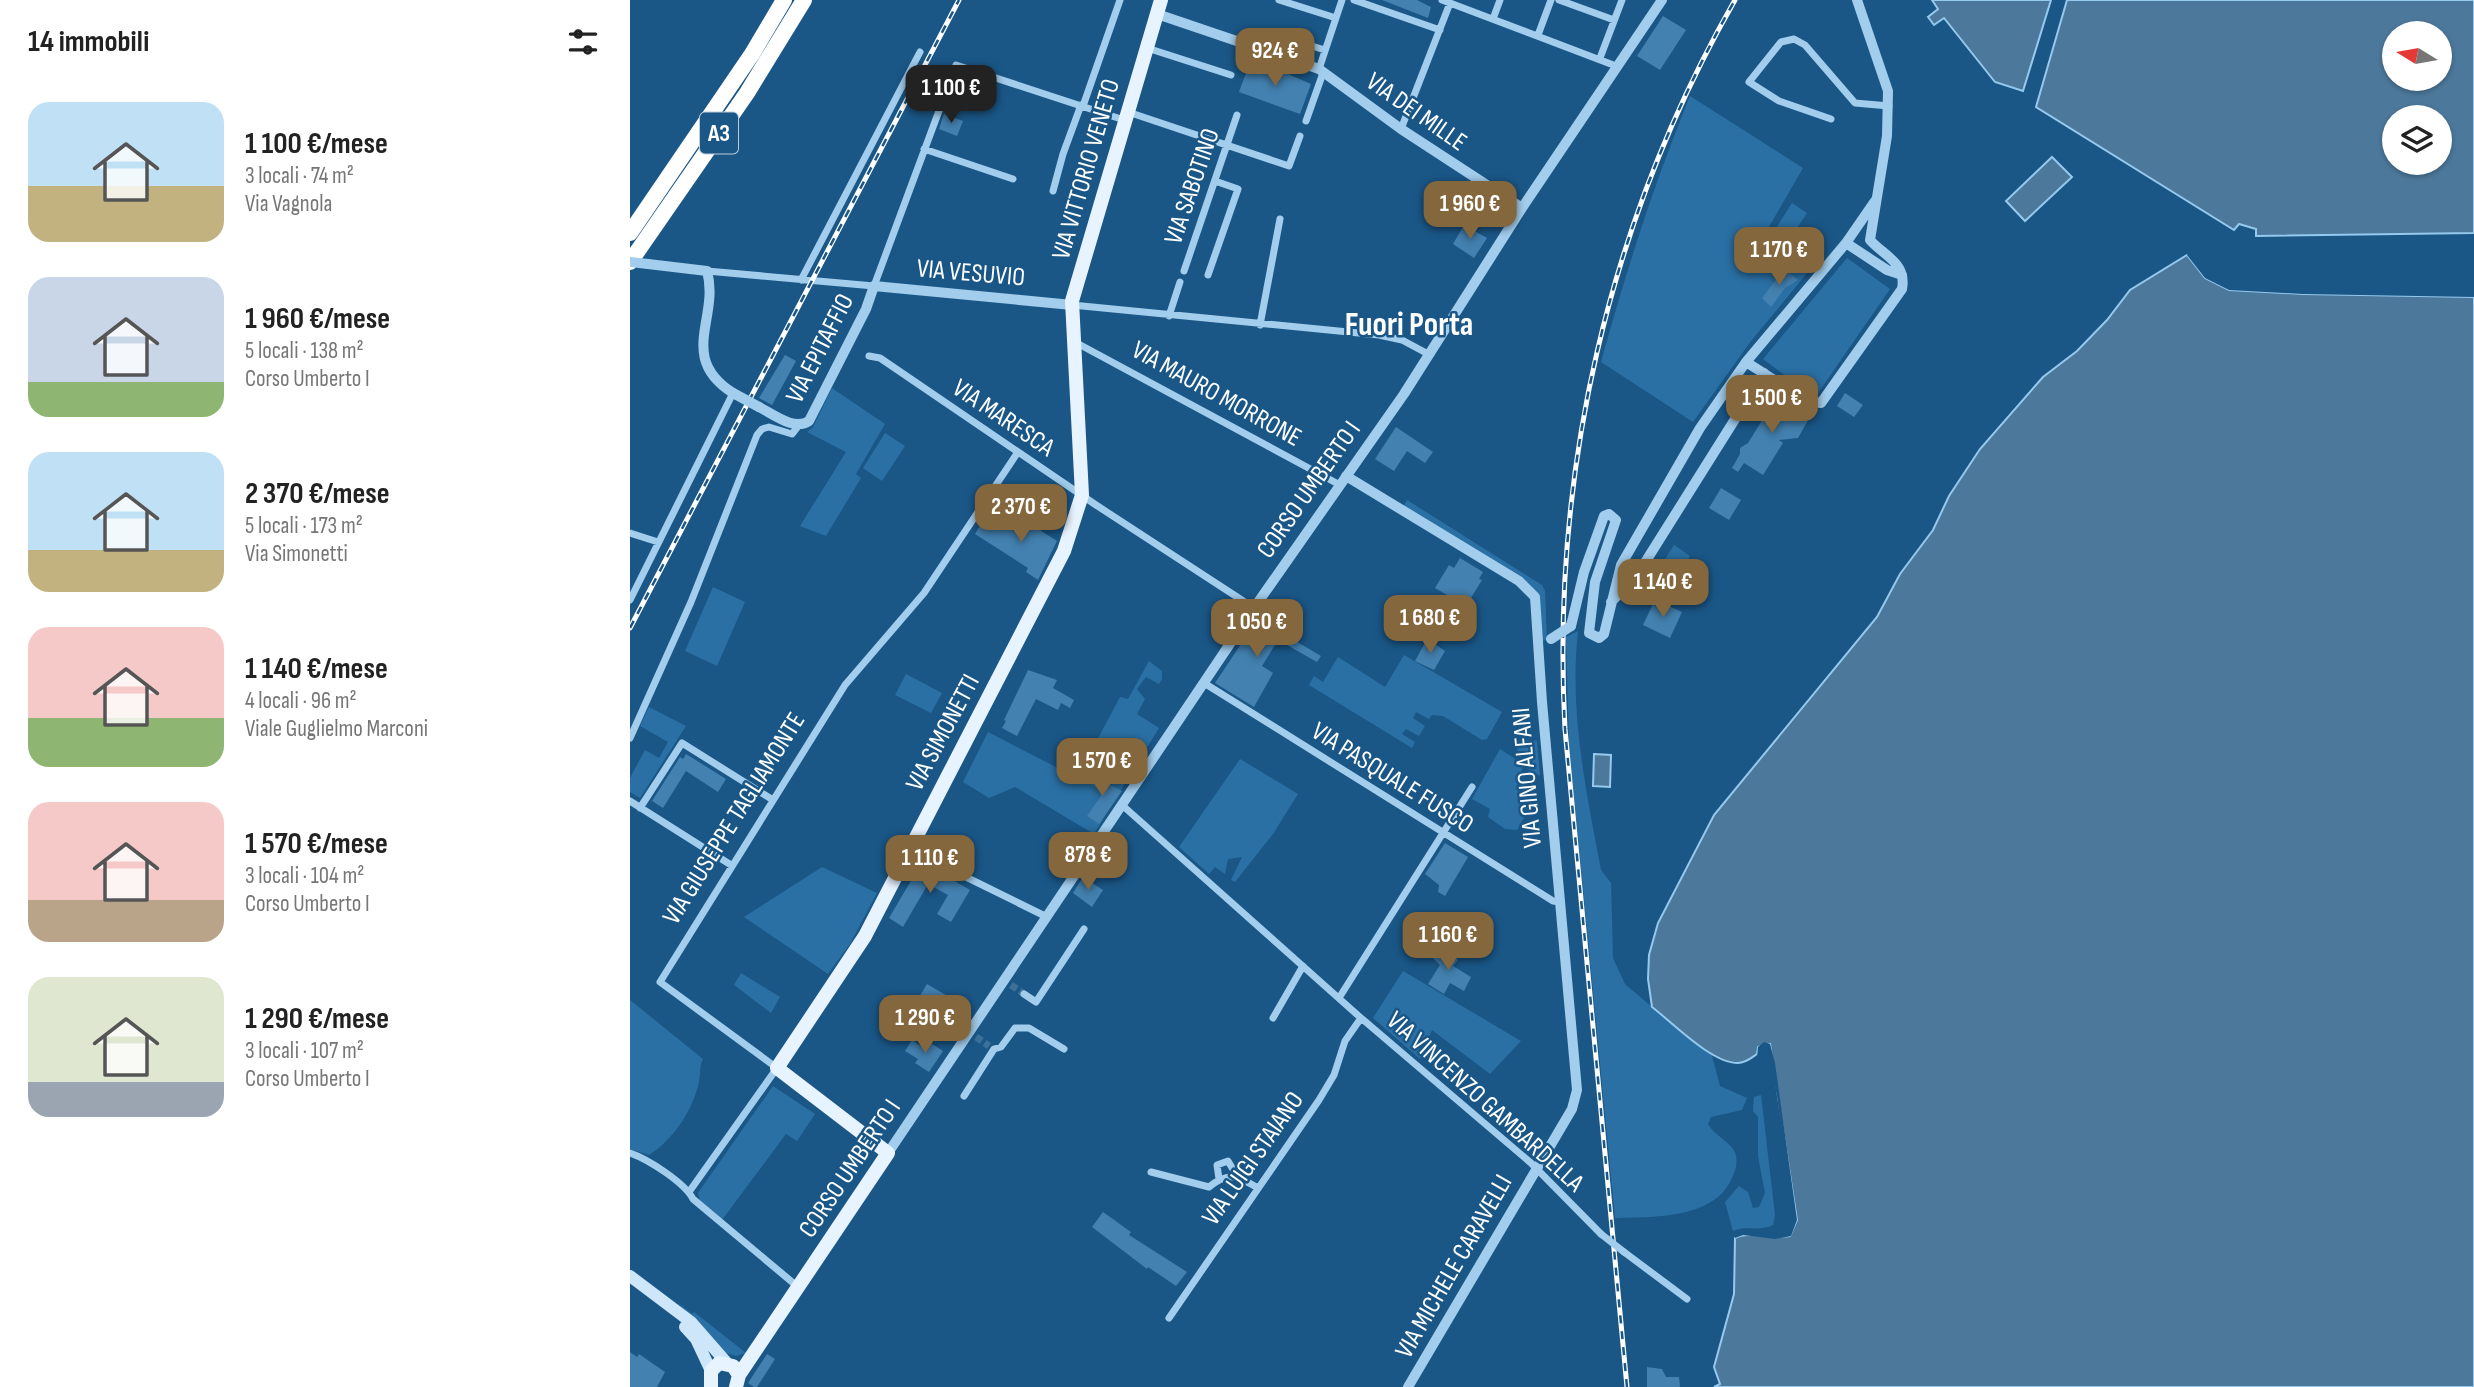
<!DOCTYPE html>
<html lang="it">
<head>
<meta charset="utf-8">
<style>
	body { margin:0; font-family:"Sofia Sans Condensed",sans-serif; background:#f2f2f2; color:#222; height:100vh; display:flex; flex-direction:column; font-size:26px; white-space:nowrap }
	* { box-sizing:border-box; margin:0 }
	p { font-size:23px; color:#767676 }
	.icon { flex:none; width:38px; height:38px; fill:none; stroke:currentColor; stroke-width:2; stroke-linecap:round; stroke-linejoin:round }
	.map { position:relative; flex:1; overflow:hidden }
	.drawer { display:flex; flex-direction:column; background:#fff; width:630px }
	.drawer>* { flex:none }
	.needle { width:46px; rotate:281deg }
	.tools { position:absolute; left:1752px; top:21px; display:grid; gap:14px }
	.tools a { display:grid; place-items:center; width:70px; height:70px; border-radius:50%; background:#fff; box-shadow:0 2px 5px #0004; font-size:35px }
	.price { position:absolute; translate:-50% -60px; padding:0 16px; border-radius:14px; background:#85673d; color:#fff; font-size:23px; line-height:46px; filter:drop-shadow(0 2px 4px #0008) }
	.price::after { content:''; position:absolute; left:50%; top:42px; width:21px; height:16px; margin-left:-10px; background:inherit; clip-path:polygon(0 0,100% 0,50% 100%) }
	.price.selected { background:#222; color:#fff }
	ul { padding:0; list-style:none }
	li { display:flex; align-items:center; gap:21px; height:175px; padding:0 28px }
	li span { display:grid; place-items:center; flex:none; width:196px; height:140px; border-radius:21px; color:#555 }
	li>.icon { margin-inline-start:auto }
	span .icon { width:84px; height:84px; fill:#fffc; stroke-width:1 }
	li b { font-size:30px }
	h2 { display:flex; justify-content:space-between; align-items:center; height:84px; padding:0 28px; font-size:30px }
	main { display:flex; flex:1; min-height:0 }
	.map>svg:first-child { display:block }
</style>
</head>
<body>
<main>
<section class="drawer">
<h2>14 immobili<svg class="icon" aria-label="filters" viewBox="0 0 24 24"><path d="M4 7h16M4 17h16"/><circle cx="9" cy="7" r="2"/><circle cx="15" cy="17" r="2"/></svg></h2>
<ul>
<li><span style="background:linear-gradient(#bfe0f5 60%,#c2b280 0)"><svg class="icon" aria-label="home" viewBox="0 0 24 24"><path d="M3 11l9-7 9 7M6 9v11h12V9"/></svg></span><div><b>1 100 €/mese</b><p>3 locali · 74 m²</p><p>Via Vagnola</p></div></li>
<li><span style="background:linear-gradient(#c9d6e8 75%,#8fb573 0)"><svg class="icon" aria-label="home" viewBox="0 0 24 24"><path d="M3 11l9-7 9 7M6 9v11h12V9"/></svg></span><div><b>1 960 €/mese</b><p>5 locali · 138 m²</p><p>Corso Umberto I</p></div></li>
<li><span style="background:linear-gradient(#bfe0f5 70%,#c2b280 0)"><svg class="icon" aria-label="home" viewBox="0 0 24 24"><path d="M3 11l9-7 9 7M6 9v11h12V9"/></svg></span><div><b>2 370 €/mese</b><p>5 locali · 173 m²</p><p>Via Simonetti</p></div></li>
<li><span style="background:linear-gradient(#f6c9c9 65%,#8fb573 0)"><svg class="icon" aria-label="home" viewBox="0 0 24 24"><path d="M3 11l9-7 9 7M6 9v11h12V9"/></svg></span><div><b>1 140 €/mese</b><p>4 locali · 96 m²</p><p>Viale Guglielmo Marconi</p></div></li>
<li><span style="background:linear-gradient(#f6c9c9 70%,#b9a48a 0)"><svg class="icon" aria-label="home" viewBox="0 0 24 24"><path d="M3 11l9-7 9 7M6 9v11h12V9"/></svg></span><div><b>1 570 €/mese</b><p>3 locali · 104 m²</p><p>Corso Umberto I</p></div></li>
<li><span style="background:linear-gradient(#dfe7d0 75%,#9aa5b1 0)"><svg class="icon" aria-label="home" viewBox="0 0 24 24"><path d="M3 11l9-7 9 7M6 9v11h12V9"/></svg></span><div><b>1 290 €/mese</b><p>3 locali · 107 m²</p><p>Corso Umberto I</p></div></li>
</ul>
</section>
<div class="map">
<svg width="1844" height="1387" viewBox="0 0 1844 1387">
	<rect width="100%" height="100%" fill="#1a5787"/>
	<path fill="#2a70a4" d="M1060 96 1173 168 1132 239 1178 272 1121 341 1063 422 971 362C996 271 1024 184 1060 96Z
		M1162 203 1177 213 1157 243 1143 233Z
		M1217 258 1260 289 1186 396H1182L1133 359Z
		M202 388 255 424 226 474 231 478 196 536 170 526 216 452 177 432 183 427Z
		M255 433 275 446 252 481 233 468Z
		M777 500 912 585 915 591 917 640 908 642 905 597 771 510Z
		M1044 545 1060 556 1036 594 1020 583Z
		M83 587 115 602 87 666 55 651Z
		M948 631C939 712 956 791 971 870L981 883 983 958 995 984 1057 1037 1081 1052 1090 1086 1117 1098 1112 1110 1081 1117 1078 1124C1084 1136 1104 1143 1106 1156 1108 1165 1104 1174 1100 1182 1081 1219 1021 1217 985 1218L939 744 936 637Z
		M774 655 872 712 857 739 852 740 813 716 802 715 799 719 786 712 783 718 795 726 789 736 776 729 772 734 785 742 782 748 679 685 684 676 693 682 708 657 755 687Z
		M519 661 532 671V679L529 684 516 677 507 689 515 699 507 714 529 728 464 834 385 787 359 798 333 782 358 732 447 778 490 697 498 699Z
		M276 674 312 693 301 713 265 695Z
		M19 707 56 726 10 798 0 792V778L15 750 29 758 38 742 10 726Z
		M894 740 907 741 910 776 893 766 889 781 892 803H899L900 815 895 816 887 830 875 829 858 817 860 809 842 799 870 749 893 764 884 742Z
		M610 759 668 794 643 834 605 882 601 880 612 857 598 859 595 874 585 867 579 874 549 847Z
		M192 867 247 893 220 944 198 974 114 917Z
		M773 971 891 1041 860 1074 802 1030 790 1059 743 1018Z
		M111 973 150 997 141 1013 104 985Z
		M0 1000 73 1059C69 1066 71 1073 69 1081 64 1109 43 1140 19 1155L0 1149Z
		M143 1086 185 1114 167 1141 156 1134 92 1220 70 1202 68 1193Z
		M1131 1095 1145 1215 1143 1225C1130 1232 1116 1225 1103 1231L1095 1202 1109 1186 1118 1192 1123 1208 1129 1207 1135 1193 1128 1156V1117L1123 1111 1124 1097Z
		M48 1303 62 1314 64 1312 116 1353 106 1356 93 1352Z"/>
	<path fill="#4c789b" stroke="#95c9ee" stroke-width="2" fill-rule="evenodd" d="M1302 0H1421L1393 91 1365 82 1314 18 1304 25 1298 17 1308 9Z
		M1437 0H1844V233L1626 236V229L1609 224 1604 230 1406 107ZM1764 33H1810V79H1764ZM1764 117H1810V163H1764Z
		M1422 157 1442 177 1395 221 1376 201Z
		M1557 255 1575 278 1599 290 1673 294 1844 297V1387H1084L1090 1384 1084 1367 1104 1294 1105 1238C1120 1231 1142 1239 1160 1236L1167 1220 1140 1044 1128 1047 1127 1054C1121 1058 1116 1063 1108 1063 1081 1063 1043 1023 1022 1007L1018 979 1019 955 1028 923 1084 815 1247 617 1270 574 1303 530 1319 496 1350 449 1413 377 1447 351 1477 320 1500 290Z
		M964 754 981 755 980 787 963 786Z"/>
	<path fill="#1a5787" d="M1559 252 1577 275 1600 286 1673 291 1844 293V297L1673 294 1599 290 1575 278 1557 255Z
		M1134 1042 1140 1044 1145 1063 1167 1220 1161 1236 1145 1239 1113 1235 1105 1238 1104 1235 1112 1231 1145 1235 1158 1233 1163 1220 1147 1096 1137 1047 1131 1049 1127 1058 1128 1047Z"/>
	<path fill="#4381b0" d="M752 0H787L801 7 798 18Z
		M1033 16 1056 30 1030 70 1007 56Z
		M620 62 641 70 642 67 681 84 670 114 609 92Z
		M314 114 333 121 327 136 309 129Z
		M834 225 857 238 844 258 823 244Z
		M1154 269 1168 280 1155 288 1141 307 1132 298Z
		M155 355 166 361 142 405 129 398Z
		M1215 393 1233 405 1224 417 1207 406Z
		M1148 395 1181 415 1168 438 1149 440 1153 443 1133 475 1114 463 1108 472 1102 468 1110 454V448L1118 443Z
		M766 427 803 452 795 463 777 451 764 471 745 459Z
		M1091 488 1111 500 1099 520 1079 508Z
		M391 518 427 541 408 580 396 572 398 568 345 534 353 521 366 529 371 522 384 530Z
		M830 558 853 572 849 579 852 580 836 606 805 588 819 565 824 568Z
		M1028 601 1052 612 1040 638 1013 625 1023 604 1026 606Z
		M633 611 657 625 652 633 691 656 687 662 648 640 632 666 643 673 624 707 585 683Z
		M797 639 815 651 804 670 785 661Z
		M398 670 427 680 423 688 444 700 440 708 431 703 428 710 406 699 387 736 372 728 376 721 374 720Z
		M56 754 96 779 88 792 56 771 33 808 22 801 50 757 53 759Z
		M456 772 492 791 469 824 457 816 473 793 452 778Z
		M815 843 838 857 815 896 808 892 809 885 795 874Z
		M292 862 340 890 321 922 307 914 318 895 298 884 273 927 259 918Z
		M453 877 473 890 462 907 443 893Z
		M815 945 828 960 823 966 841 977 834 991 820 983 814 994 798 984 810 965 803 958Z
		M297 984 319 997 302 1025 280 1012Z
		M282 1040 295 1049 299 1042 313 1051 299 1072 285 1063 288 1059 275 1051Z
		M473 1212 501 1232 499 1235 557 1272 546 1286 518 1267 517 1269 462 1227Z
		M0 1352 7 1357 9 1354 35 1372 27 1387H0Z
		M137 1354 145 1359 127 1387H124L118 1383Z
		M1017 1367 1032 1369 1036 1377H1049L1050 1387H1017Z"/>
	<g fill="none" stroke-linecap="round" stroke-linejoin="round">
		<path stroke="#3c7099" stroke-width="7" stroke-dasharray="7 3.5" stroke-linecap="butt" d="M381 985 394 994
			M346 1037 359 1046"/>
		<path stroke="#a2cdec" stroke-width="7" d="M649 0 706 18
			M724 0 810 30
			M812 0 986 66
			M929 0 984 20
			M863 19 870 0
			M908 35 921 0
			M517 48 601 75
			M970 58 992 0
			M659 60 665 41 695 50
			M689 69 712 0
			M453 106 490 0
			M498 112 659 166 670 136
			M1201 119 1149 101 1119 82 1151 42 1164 39 1175 45 1225 103 1259 106
			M676 121 693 73
			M771 129 820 3
			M294 149 383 179
			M423 191 433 154 451 105
			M77 271 244 286 326 65 494 120
			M554 271 607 115
			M578 275 608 189 585 181
			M171 280 290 52
			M442 305 749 335 772 340 800 355
			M539 316 550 282
			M630 325 650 219
			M443 341 710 485
			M239 356 250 358 466 505 624 608
			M0 533 28 542
			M0 600 103 393
			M574 683 923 901 930 902
			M0 738 61 602 127 435 132 429 139 427 162 434 169 425
			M0 801 101 865
			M492 805 731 1018 901 1163 971 1234
			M10 808 52 743 143 800
			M279 849 417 917
			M394 994 406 1002 454 929
			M709 998 842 787
			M643 1018 673 966
			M334 1096 364 1049 371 1047 385 1028H399L434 1049
			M0 1153C18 1159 55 1183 63 1199L168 1287
			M521 1172 579 1187C598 1171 608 1176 628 1188
			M589 1179 587 1165 598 1161 607 1176
			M59 1192 147 1068 30 982 215 685 294 593 388 452
			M994 1252 1057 1299
			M539 1318 689 1100 704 1075 715 1041 731 1018"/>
		<path stroke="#a2cdec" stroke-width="10" d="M527 14 689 69 771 129 892 208
			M1216 243 1257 270 1272 275
			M18 264 77 271C90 318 47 357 103 393
			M1116 362 1179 402 1191 403 1272 289C1277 263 1254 256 1240 240L1257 136 1258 91 1227 0
			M129 407C143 414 164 431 179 421L236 309 244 286 442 305
			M716 476 889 581 905 597 912 702 947 1090 942 1109 778 1387
			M981 602 1004 580 1134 373
			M941 626 954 572 974 516 979 514 986 520 965 582 959 633 969 638 974 634 991 565 1070 428 1116 362 1216 243 1245 201
			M258 1153 624 608 774 394 892 208 1032 0"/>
		<path stroke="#cee6f9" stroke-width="12" d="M0 1276 61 1322 96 1362
			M55 1327 66 1339 81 1371"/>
		<path stroke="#e7f3ff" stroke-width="14" d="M81 1387V1371L89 1363 103 1366 109 1375
			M106 1387 109 1375 258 1153 147 1068 235 936 434 551 452 495 442 301 531 0"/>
		<path stroke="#fff" stroke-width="16" d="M0 233 122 54 154 0
			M0 262 117 93 174 0"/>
		<defs>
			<path id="rail" d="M0 628 329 0
				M997 1387 935 729C921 473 978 222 1105 0"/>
		</defs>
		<use href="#rail" stroke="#fff" stroke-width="5"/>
		<use href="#rail" stroke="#1a5787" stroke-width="2.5" stroke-dasharray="8" stroke-linecap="butt"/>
		<path stroke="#a2cdec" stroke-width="7" d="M971 1234 994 1252"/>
		<path stroke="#a2cdec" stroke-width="10" d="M0 262 18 264
			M103 393 129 407
			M921 639 941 626"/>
	</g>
	<g text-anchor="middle" stroke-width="5" stroke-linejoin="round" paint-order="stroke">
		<rect fill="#1a5787" stroke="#bacddb" stroke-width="2" x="70" y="112.5" width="38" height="41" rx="5"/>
		<g font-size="24" font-weight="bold" fill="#fff">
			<text x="89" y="141">A3</text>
		</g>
		<g font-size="26" fill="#fff" stroke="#1a5787">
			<text transform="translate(787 111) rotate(35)" y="9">VIA DEI MILLE</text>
			<text transform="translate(455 169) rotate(-74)" y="9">VIA VITTORIO VENETO</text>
			<text transform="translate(561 186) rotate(-71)" y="9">VIA SABOTINO</text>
			<text transform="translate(341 272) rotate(5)" y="9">VIA VESUVIO</text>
			<text transform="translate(189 348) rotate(-63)" y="9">VIA EPITAFFIO</text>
			<text transform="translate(587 393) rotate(29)" y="9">VIA MAURO MORRONE</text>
			<text transform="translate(374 417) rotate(34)" y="9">VIA MARESCA</text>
			<text transform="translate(678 489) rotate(-55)" y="9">CORSO UMBERTO I</text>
			<text transform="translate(312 732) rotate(-62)" y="9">VIA SIMONETTI</text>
			<text transform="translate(763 777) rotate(32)" y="9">VIA PASQUALE FUSCO</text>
			<text transform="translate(896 778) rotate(-95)" y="9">VIA GINO ALFANI</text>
			<text transform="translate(103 818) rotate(-58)" y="9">VIA GIUSEPPE TAGLIAMONTE</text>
			<text transform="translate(856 1101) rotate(42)" y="9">VIA VINCENZO GAMBARDELLA</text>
			<text transform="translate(622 1158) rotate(-55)" y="9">VIA LUIGI STAIANO</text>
			<text transform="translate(219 1168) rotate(-56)" y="9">CORSO UMBERTO I</text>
			<text transform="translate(823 1266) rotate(-60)" y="9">VIA MICHELE CARAVELLI</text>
		</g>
		<g font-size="33" font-weight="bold" fill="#fff" stroke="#1a5787">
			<text x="779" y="335">Fuori Porta</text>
		</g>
	</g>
</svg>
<div class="tools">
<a><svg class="needle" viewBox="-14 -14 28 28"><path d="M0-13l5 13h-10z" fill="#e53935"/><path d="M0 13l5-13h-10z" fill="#767676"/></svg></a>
<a><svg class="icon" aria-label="layers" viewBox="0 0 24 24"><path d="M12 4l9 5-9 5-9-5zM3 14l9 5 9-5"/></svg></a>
</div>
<b class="price" style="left:645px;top:88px">924 €</b>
<b class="price selected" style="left:321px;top:125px">1 100 €</b>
<b class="price" style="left:840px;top:241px">1 960 €</b>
<b class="price" style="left:1149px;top:287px">1 170 €</b>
<b class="price" style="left:1142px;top:435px">1 500 €</b>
<b class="price" style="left:391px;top:544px">2 370 €</b>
<b class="price" style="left:1033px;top:619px">1 140 €</b>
<b class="price" style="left:800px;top:655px">1 680 €</b>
<b class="price" style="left:627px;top:659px">1 050 €</b>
<b class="price" style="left:472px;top:798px">1 570 €</b>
<b class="price" style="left:458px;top:892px">878 €</b>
<b class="price" style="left:300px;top:895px">1 110 €</b>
<b class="price" style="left:818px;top:972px">1 160 €</b>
<b class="price" style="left:295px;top:1055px">1 290 €</b>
</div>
</main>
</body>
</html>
